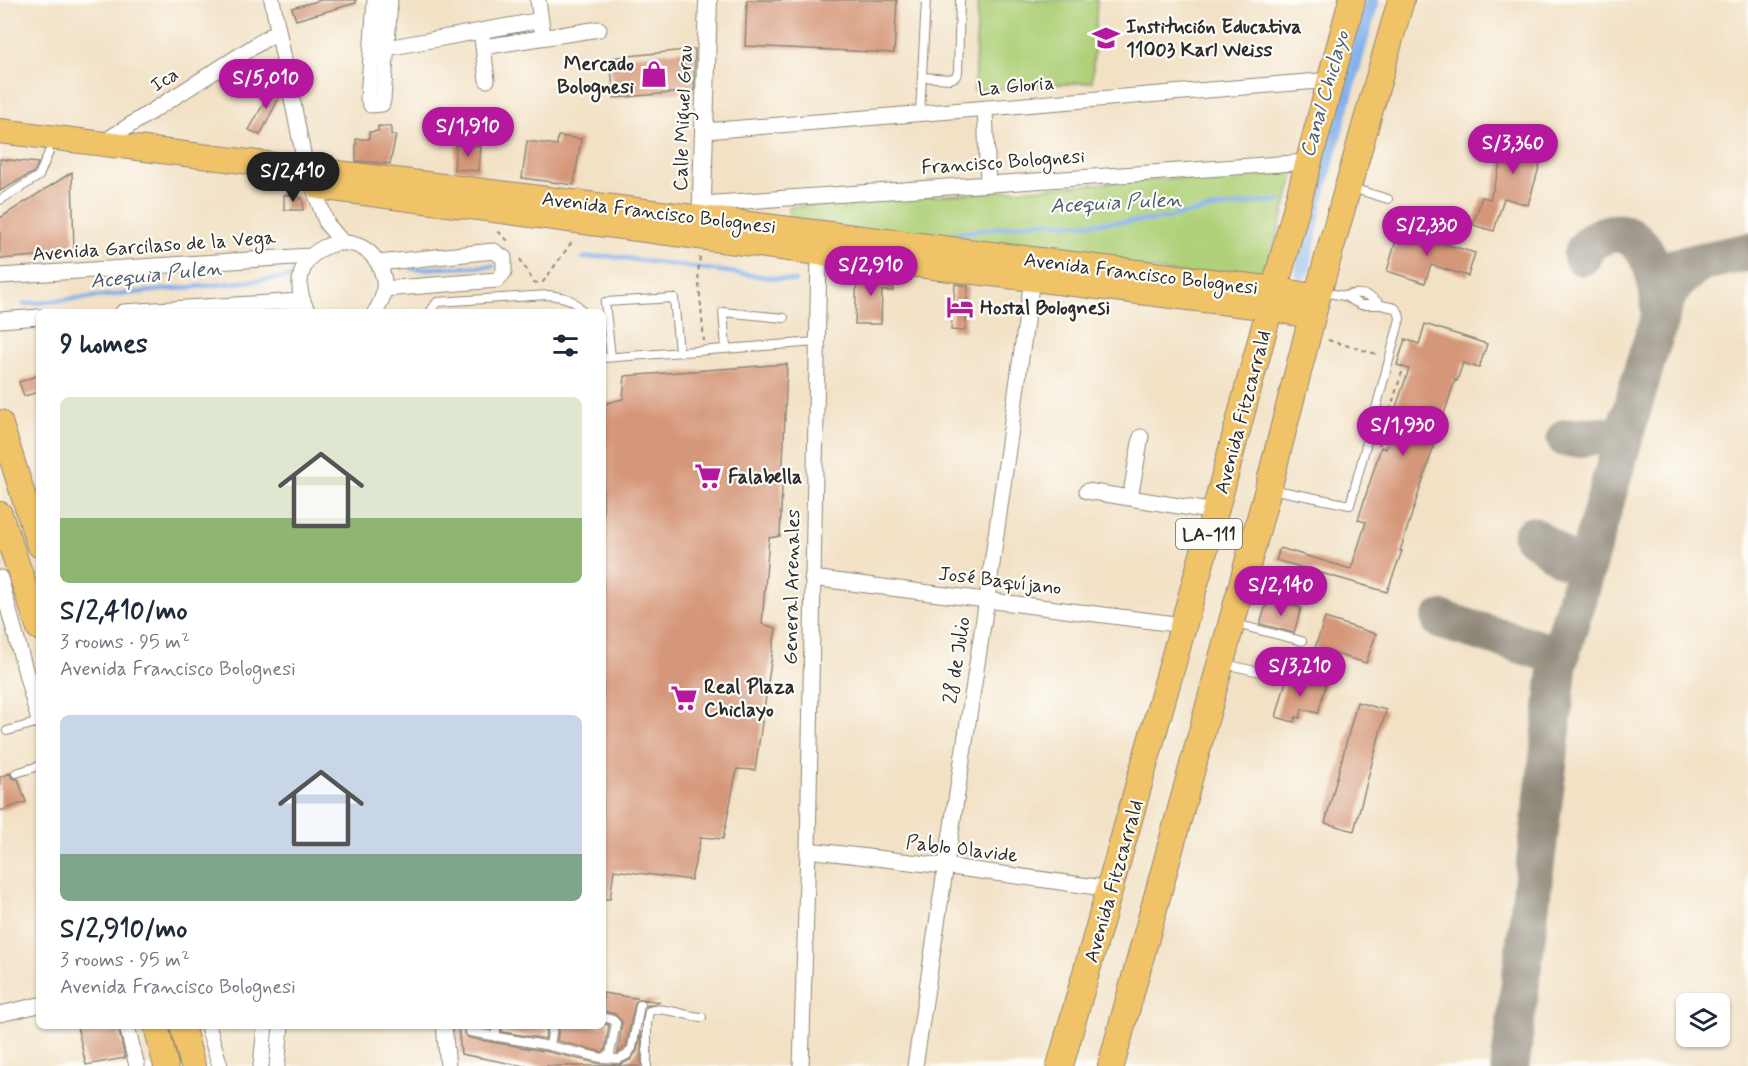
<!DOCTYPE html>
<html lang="en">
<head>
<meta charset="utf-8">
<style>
	body { margin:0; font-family:Mynerve,sans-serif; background:#f2f2f3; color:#1f2937; height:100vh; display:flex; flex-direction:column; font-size:22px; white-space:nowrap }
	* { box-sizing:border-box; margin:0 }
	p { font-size:20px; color:#747a83 }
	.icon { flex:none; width:33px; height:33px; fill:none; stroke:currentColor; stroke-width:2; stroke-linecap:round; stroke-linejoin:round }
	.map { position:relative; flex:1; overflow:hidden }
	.details { position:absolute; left:36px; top:309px; width:570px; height:720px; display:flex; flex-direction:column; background:#fff; border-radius:9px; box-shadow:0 2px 4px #0004 }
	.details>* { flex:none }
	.fabs { position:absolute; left:1676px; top:993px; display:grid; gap:12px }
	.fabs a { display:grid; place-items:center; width:54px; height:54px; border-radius:9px; background:#fff; box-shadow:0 2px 4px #0004; font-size:30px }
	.price { position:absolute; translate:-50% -51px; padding:0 14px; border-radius:21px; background:#b5179e; color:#fff; font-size:20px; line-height:39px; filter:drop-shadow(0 2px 3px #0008) }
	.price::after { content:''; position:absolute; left:50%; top:36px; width:18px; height:14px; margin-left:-9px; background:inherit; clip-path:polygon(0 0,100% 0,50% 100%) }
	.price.selected { background:#222; color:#fff }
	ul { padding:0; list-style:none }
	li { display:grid; align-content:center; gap:12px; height:318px; padding:0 24px }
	li span { display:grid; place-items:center; height:186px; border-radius:9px; color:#555 }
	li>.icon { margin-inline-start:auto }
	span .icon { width:108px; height:108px; fill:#fffc; stroke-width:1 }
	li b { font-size:26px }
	h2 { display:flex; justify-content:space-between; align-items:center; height:72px; padding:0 24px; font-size:26px }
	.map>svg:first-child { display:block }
</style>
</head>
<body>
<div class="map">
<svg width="1748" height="1066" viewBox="0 0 1748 1066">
	<rect width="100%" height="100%" fill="#fdfcf7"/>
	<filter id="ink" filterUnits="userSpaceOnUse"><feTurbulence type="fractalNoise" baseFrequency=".0167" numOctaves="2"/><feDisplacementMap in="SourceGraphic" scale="12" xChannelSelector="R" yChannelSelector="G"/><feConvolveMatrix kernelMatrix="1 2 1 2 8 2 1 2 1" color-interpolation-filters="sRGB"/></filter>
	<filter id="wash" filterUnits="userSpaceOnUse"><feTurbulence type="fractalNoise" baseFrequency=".008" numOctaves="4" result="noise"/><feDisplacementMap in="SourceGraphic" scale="24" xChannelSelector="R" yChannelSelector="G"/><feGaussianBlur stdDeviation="1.35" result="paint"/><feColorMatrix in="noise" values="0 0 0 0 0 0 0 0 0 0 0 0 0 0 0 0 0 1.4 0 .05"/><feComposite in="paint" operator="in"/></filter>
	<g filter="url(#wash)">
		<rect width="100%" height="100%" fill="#f2e1c5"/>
		<path fill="#afd078" stroke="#6d7e52" stroke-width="1.5" d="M978 0H1097L1092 82 974 91Z
			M1296 169 1263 284 790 223 789 207Z"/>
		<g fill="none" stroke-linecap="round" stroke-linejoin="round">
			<path stroke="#81afeb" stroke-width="4.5" d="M953 234 1039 222 1081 224 1155 220 1211 209 1263 202 1281 201
				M583 258 608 256 795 281
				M412 269 493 266
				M837 281 851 268
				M24 304 292 277"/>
			<path stroke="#81afeb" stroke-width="15" d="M1302 272 1316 200 1372 0"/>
			<path stroke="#8e8678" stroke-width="39" d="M1582 256C1586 245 1593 239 1605 235 1649 221 1661 288 1660 318
				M1672 268 1748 252
				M1566 438C1590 441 1606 424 1620 452
				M1532 536C1551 545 1566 573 1589 556
				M1441 620 1560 656
				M1510 1066 1549 754 1558 663 1646 361 1668 293 1682 276 1699 264"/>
		</g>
		<g id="blocks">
			<path fill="#d59779" d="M321 0H356V3L296 20 292 8Z
				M747 0H897L894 53 745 46Z
				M695 49 694 91 614 98 610 58Z
				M276 81 281 94 260 135 249 130Z
				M378 126 391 127V135H396L390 164 356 161V139H369V132L378 131Z
				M1512 126 1548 137 1528 205 1504 198 1494 231 1473 225 1482 197 1490 199Z
				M558 136 581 139 574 185 522 178 527 141 557 145Z
				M456 145 481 147 479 171 454 169Z
				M0 159 38 163 34 172 0 191Z
				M72 172 74 253 0 259V218Z
				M284 195H296L303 200V210H284Z
				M1399 230 1475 253 1468 276 1431 265 1425 283 1387 271Z
				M857 272 893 276V291H882L881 324H855Z
				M955 284 968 286 965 331 951 330Z
				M1425 324 1487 344 1479 368 1463 363 1457 381 1455 380 1400 551H1402L1387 592 1276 560 1280 548 1351 569 1366 522 1358 520 1381 447 1386 449 1400 408 1396 407 1409 369 1397 365 1405 339 1419 344Z
				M787 364 780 536 769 538 762 624 776 628 755 770 737 769 723 839 701 837 691 880 614 870 610 899H603V404L623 399 625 376Z
				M39 375V392L24 396 19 382Z
				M1267 602 1280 606 1282 602 1301 608 1294 633 1260 624Z
				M1325 618 1376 634 1366 663 1315 648Z
				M1288 674 1326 684 1318 713 1302 709 1300 718 1296 717 1294 722 1276 717Z
				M1357 702 1386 710 1354 831 1325 823Z
				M10 773 12 778 18 779 26 802 0 811V777Z
				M603 993 660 1002 646 1006 642 999 635 1002 626 1046 618 1053 622 1022 615 1014 603 1011Z
				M603 1023 609 1025 605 1050 602 1052 557 1041 559 1026H603Z
				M77 1026H118L125 1058 86 1065Z
				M458 1026H464V1034L469 1038 549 1052 601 1064 619 1065 630 1060 637 1051 641 1032V1066H524L461 1054Z
				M502 1026H547L545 1039 502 1032Z"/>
		</g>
	</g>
	<g filter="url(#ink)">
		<use href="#blocks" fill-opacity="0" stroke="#8e8678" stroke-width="1.5"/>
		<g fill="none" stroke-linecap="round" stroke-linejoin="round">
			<defs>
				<path id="service" d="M922 77 950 79 955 77 958 73 960 0
					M920 114 926 0
					M1352 188 1388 199
					M0 200 39 176 49 152
					M1344 296C1359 291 1370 294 1381 305
					M430 312 437 302 548 295C563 297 575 298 582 312
					M726 348 723 312 784 318
					M611 357 605 302 674 298 679 352
					M603 358 817 342
					M1271 489 1350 505 1400 319 1399 313 1395 308 1381 305H1361L1344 296 1323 292
					M1236 624 1302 641
					M1225 664 1277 676
					M7 731 39 722
					M16 773 39 766
					M470 1026V1032L550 1046 602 1058 619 1059 627 1055 632 1048 640 1005
					M496 1026V1037
					M550 1046 553 1026
					M603 1058 610 1054 616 1023 613 1020 603 1017
					M647 1066V1023L649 1011C666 1006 684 1016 702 1017"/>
				<path id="minor" d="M272 0 306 168 327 224 343 243
					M375 0 368 98 371 105 382 104 383 100 390 0
					M538 0 542 29
					M482 38 487 80
					M483 47 599 29
					M387 48 541 20
					M985 108 988 183
					M705 131 1331 80
					M102 143 278 31
					M702 204 1308 162
					M378 263 494 251 504 258V272L497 280 384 289
					M0 276 310 256
					M123 312 301 301
					M308 312C273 251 361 214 382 272 387 286 383 301 375 312
					M0 320 39 317
					M1087 491 1215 512
					M1130 498 1141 437
					M0 578 39 721
					M812 578 1183 625
					M808 850 944 866 1111 889
					M0 1014 39 1005
					M127 1026 137 1066
					M208 1026 220 1066
					M444 1026 448 1066
					M261 1066 265 1026
					M277 1066 281 1026
					M801 1066 808 850 819 253
					M915 1066 987 599 1033 272"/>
				<path id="tertiary" d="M701 229 708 0"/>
				<path id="primary" d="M0 131 1275 289 1317 297
					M318 187 819 253 1270 308 1312 317
					M0 422 39 545
					M0 514 39 628
					M156 1026 166 1066
					M182 1026 193 1066"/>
				<path id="trunk" d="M1060 1066 1215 512 1352 0
					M1111 1066 1268 489 1321 282 1401 0"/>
			</defs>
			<use href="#service" stroke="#8e8678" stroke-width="10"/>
			<use href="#minor" stroke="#8e8678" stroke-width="17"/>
			<use href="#tertiary" stroke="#8e8678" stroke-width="20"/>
			<use href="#primary" stroke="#8e8678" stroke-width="26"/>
			<use href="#trunk" stroke="#8e8678" stroke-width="28"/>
			<path stroke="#8e8678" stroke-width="2" stroke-dasharray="4.5 4.5" stroke-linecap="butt" d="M498 231 509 242
				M700 257 698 273 704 341
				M520 259 534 283 543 282 574 239
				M1328 340 1380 355
				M1379 445 1402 372 1399 369"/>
			<use href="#service" stroke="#fff" stroke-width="8"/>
			<use href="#minor" stroke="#fff" stroke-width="15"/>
			<use href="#tertiary" stroke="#fff" stroke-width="18"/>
			<use href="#primary" stroke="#f0c369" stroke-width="24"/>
			<use href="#trunk" stroke="#f0c369" stroke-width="26"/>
		</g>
	</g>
	<defs>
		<symbol id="school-bare" viewBox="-9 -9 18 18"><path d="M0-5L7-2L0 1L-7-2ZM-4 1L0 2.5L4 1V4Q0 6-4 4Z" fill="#b5179e" stroke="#fdfcf7" stroke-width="2.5" paint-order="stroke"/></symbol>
		<symbol id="shop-bare" viewBox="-9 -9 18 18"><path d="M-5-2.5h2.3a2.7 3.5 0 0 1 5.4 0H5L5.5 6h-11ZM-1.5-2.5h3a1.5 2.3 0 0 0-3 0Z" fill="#b5179e" stroke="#fdfcf7" stroke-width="2.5" paint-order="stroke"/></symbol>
		<symbol id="hotel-bare" viewBox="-9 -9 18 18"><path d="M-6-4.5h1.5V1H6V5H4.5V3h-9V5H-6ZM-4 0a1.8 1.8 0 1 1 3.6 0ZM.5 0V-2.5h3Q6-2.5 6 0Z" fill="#b5179e" stroke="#fdfcf7" stroke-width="2.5" paint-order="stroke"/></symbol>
		<symbol id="supermarket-bare" viewBox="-9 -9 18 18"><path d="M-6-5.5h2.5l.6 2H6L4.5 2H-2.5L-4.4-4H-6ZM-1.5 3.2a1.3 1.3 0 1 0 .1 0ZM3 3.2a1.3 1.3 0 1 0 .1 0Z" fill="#b5179e" stroke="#fdfcf7" stroke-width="2.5" paint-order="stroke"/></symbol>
	</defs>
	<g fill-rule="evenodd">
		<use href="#school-bare" x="1087" y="19" width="38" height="38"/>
		<use href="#shop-bare" x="635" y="55" width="38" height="38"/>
		<use href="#hotel-bare" x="941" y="288" width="38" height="38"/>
		<use href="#supermarket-bare" x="689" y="457" width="38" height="38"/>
		<use href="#supermarket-bare" x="665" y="679" width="38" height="38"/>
	</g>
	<g text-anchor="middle" stroke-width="4.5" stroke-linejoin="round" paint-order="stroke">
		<rect fill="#fdfcf7" stroke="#6a6a68" stroke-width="1.5" x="1176" y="519" width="66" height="30" rx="4.5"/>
		<g font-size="18" font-weight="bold" fill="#2b2b2b">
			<text x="1209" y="540">LA-111</text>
		</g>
		<g font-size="20" font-weight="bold" fill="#2b2b2b" stroke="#fdfcf7" text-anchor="start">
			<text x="1126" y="33">Institución Educativa<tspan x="1126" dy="23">11003 Karl Weiss</tspan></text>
			<text x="634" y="70" text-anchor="end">Mercado<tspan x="634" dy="23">Bolognesi</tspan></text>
			<text x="980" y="314">Hostal Bolognesi</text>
			<text x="728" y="483">Falabella</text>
			<text x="704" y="693">Real Plaza<tspan x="704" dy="23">Chiclayo</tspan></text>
		</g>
		<g font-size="20" fill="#2b2b2b" stroke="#fdfcf7">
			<text transform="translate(164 79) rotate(-32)" y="7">Ica</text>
			<text transform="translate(1016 85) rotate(-5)" y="7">La Gloria</text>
			<text transform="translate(682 118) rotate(-88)" y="7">Calle Miguel Grau</text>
			<text transform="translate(1003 161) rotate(-4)" y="7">Francisco Bolognesi</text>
			<text transform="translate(659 212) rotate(7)" y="7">Avenida Francisco Bolognesi</text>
			<text transform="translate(154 245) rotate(-4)" y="7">Avenida Garcilaso de la Vega</text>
			<text transform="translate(1141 273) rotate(7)" y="7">Avenida Francisco Bolognesi</text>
			<text transform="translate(1242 412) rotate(-75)" y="7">Avenida Fitzcarrald</text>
			<text transform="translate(1000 580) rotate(7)" y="7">José Baquíjano</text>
			<text transform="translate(791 587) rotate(-89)" y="7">General Arenales</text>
			<text transform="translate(956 660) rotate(-81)" y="7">28 de Julio</text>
			<text transform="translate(962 848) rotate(7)" y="7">Pablo Olavide</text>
			<text transform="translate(1113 881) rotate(-74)" y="7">Avenida Fitzcarrald</text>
		</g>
		<g font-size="21" font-style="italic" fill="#49596e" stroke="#fdfcf7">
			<text transform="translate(1324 94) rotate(-74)" y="7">Canal Chiclayo</text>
			<text transform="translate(1116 202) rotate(-3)" y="7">Acequia Pulen</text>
			<text transform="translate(156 274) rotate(-6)" y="7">Acequia Pulen</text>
		</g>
	</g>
</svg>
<div class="fabs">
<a><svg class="icon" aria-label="layers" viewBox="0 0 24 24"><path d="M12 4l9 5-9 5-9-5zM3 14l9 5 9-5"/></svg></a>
</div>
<b class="price" style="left:266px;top:110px">S/5,010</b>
<b class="price" style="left:468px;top:158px">S/1,910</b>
<b class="price" style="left:1513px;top:175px">S/3,360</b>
<b class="price selected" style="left:293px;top:203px">S/2,410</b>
<b class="price" style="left:1427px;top:257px">S/2,330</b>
<b class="price" style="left:871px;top:297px">S/2,910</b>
<b class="price" style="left:1403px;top:457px">S/1,930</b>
<b class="price" style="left:1281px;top:617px">S/2,140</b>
<b class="price" style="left:1300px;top:698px">S/3,210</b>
<section class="details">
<h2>9 homes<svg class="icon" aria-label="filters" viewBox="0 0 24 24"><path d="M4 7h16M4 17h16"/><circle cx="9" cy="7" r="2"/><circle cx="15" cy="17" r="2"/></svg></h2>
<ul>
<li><span style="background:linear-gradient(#dfe7d0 65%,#8fb573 0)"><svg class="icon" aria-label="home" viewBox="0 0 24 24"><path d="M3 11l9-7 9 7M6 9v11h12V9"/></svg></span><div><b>S/2,410/mo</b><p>3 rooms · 95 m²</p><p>Avenida Francisco Bolognesi</p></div></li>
<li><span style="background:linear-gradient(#c9d6e8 75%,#7fa58c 0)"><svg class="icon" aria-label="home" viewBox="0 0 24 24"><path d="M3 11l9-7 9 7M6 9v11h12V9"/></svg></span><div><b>S/2,910/mo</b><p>3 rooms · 95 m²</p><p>Avenida Francisco Bolognesi</p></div></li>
</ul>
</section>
</div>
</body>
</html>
